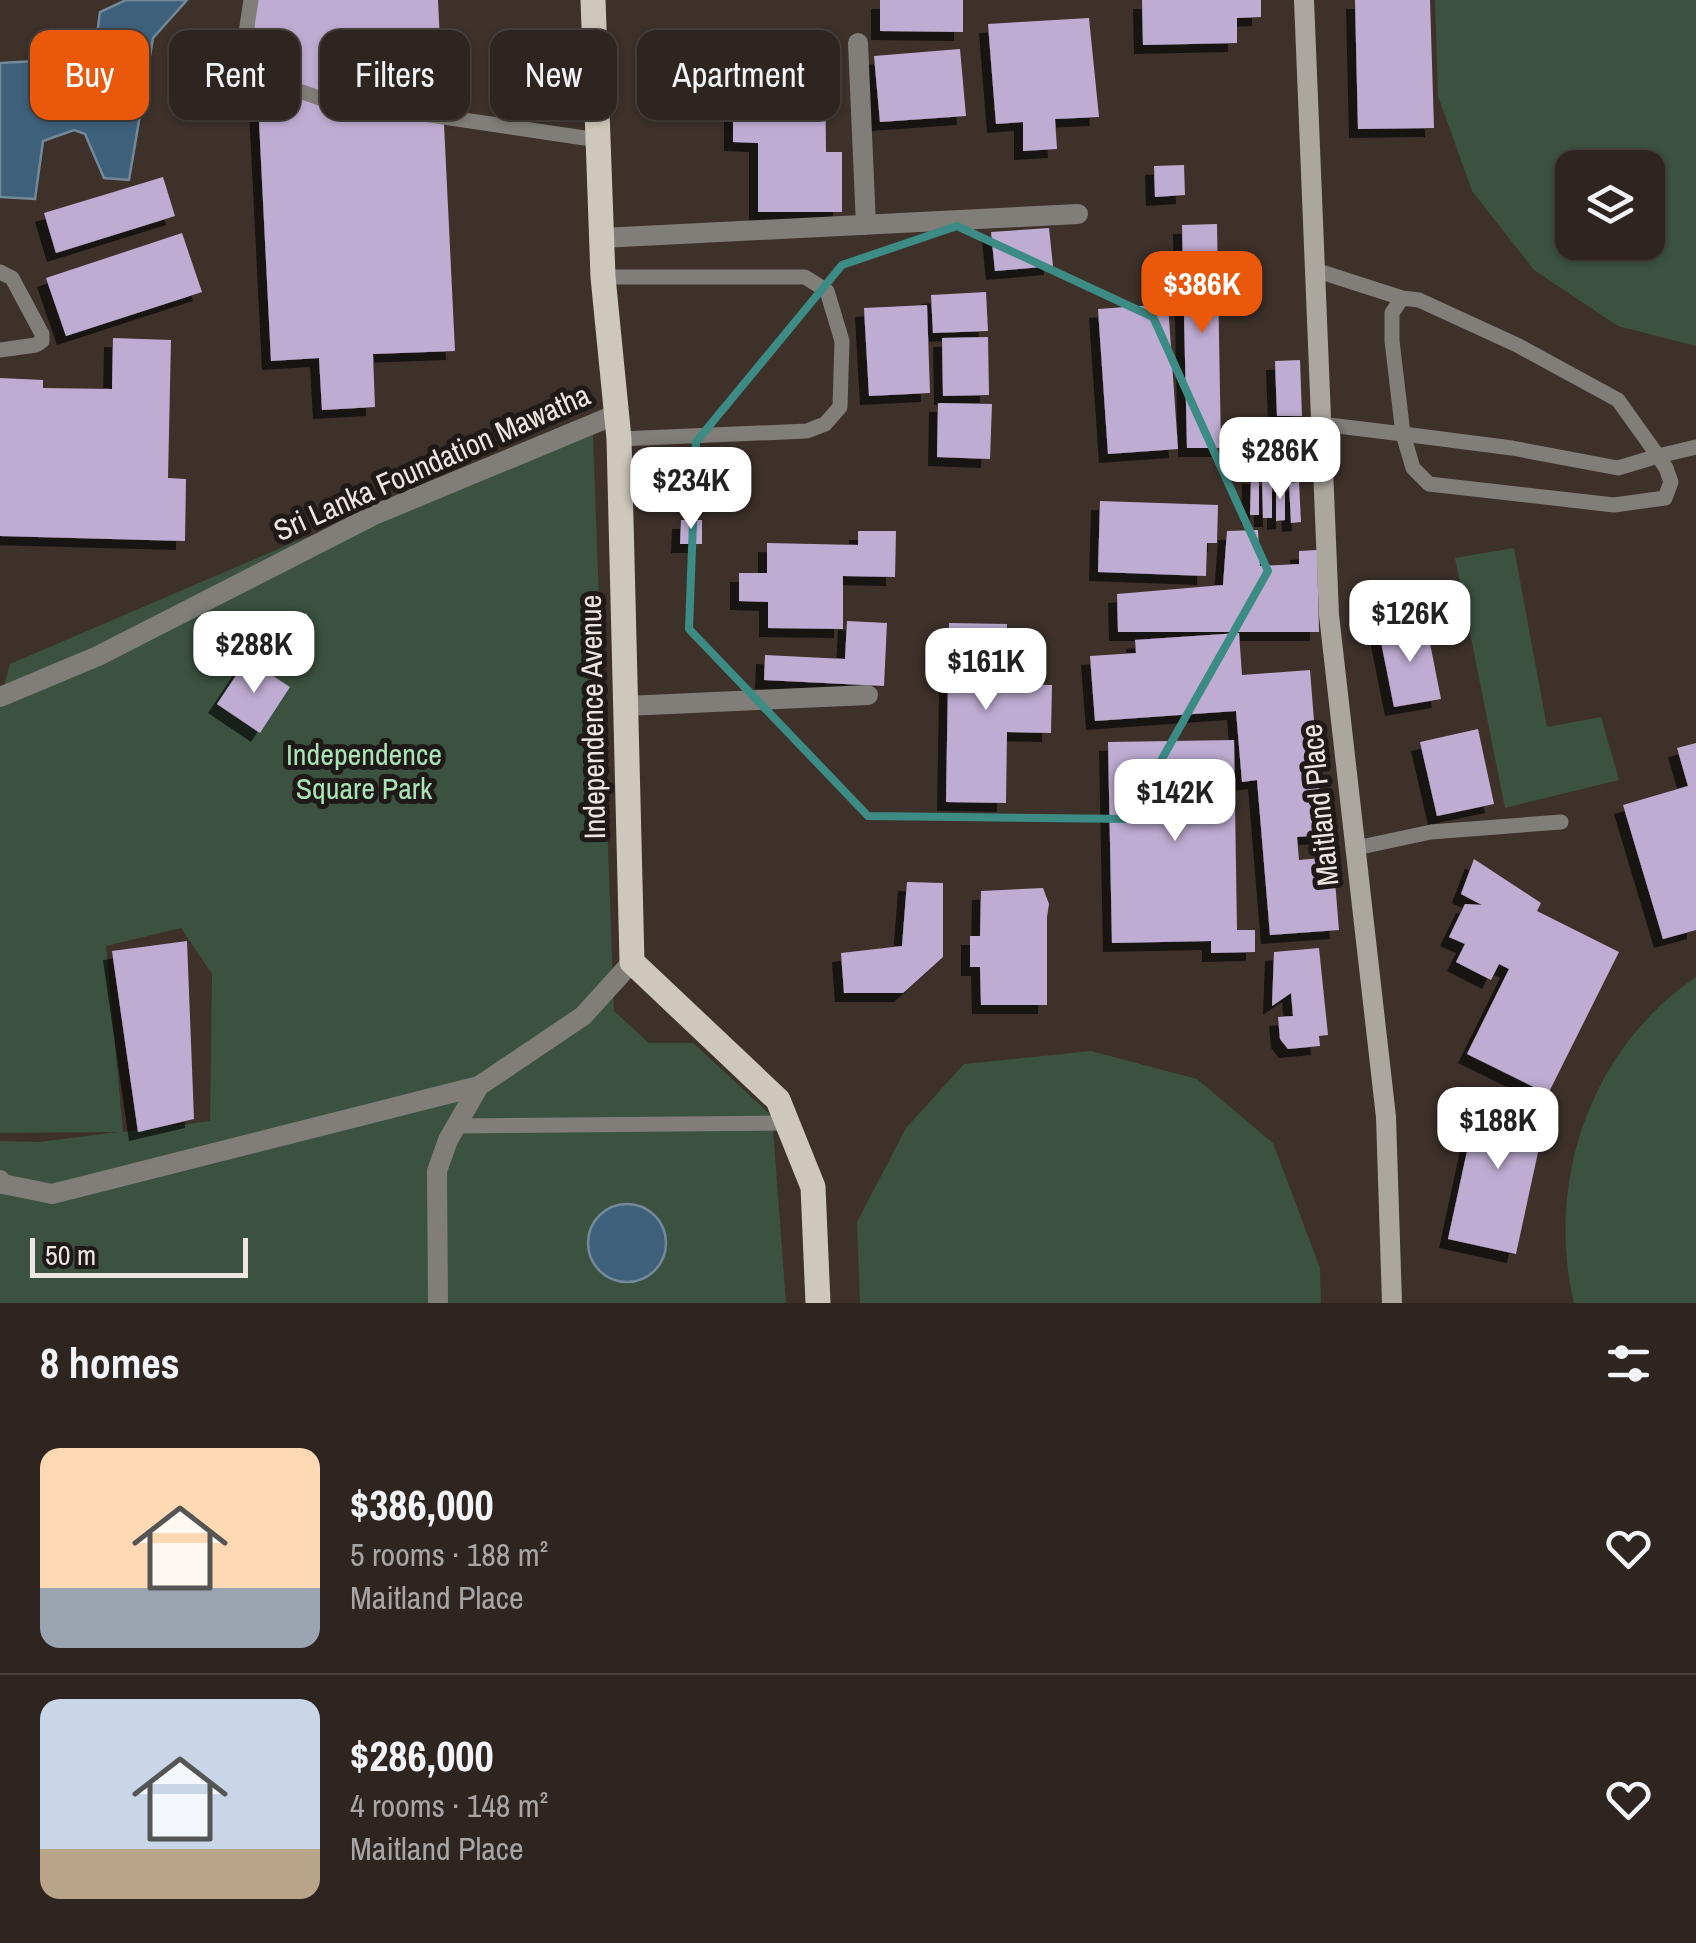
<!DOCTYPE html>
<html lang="en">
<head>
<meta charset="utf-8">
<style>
	body { margin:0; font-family:"Archivo Narrow",sans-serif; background:#362d29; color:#f1f3f6; height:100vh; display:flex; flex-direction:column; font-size:38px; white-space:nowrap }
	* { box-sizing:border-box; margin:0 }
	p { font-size:32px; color:#a7a5a5 }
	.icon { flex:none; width:55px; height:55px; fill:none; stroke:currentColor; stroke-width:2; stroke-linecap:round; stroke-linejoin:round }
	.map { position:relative; height:1303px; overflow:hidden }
	.panel { display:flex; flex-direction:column; background:#2e2520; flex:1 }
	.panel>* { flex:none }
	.banner { position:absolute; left:30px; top:30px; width:1000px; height:90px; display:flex; gap:20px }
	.fabs { position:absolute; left:1555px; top:150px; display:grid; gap:20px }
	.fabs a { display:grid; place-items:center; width:110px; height:110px; border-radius:20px; background:#2e2520; box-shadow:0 2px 8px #0004,0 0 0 2px #49423e; font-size:50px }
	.scale { position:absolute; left:30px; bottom:25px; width:218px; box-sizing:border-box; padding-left:10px; border:5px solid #eee6e2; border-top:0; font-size:28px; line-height:35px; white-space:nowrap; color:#eee6e2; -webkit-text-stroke:8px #1f1a17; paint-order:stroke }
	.price { position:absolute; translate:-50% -85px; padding:0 22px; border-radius:20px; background:#fff; color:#222; font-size:32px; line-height:65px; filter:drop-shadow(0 2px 5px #0008) }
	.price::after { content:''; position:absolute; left:50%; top:60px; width:30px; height:22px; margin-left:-15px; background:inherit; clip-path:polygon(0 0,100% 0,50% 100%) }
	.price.on { background:#ea580c; color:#fff }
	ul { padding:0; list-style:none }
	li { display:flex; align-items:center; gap:30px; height:250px; padding:0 40px }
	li+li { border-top:2px solid #49423e }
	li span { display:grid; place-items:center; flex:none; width:280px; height:200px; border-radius:20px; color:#555 }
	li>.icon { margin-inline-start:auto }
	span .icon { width:120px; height:120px; fill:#fffc; stroke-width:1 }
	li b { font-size:42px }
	h2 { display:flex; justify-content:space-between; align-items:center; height:120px; padding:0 40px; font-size:42px }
	.chip { padding:0 35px; border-radius:20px; background:#2e2520; box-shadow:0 2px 8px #0004,0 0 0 2px #49423e; font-size:35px; line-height:90px }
	.chip.on { background:#ea580c; color:#fff }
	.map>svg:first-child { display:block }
</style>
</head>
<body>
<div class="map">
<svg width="1696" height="1303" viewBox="0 0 1696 1303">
	<defs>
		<filter id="shadow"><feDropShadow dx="-9" dy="9" stdDeviation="0" flood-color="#0009"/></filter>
	</defs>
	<rect width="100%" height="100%" fill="#3d312a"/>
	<path fill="#3a523f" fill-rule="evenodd" d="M1435 0H1696V346L1618 326 1534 270 1472 191 1438 96ZM1572 168H1648V242H1572Z
		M593 435 614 1011 649 1043H693L772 1116 786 1303H0V1141L39 1142 118 1132 0 1133V701L10 664 299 540ZM181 928 212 974 210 1121 123 1132 106 946Z
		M1514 548 1547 727 1601 717 1619 780 1505 808 1455 558Z
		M1696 977V1303H1574C1545 1181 1591 1048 1696 977Z
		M1091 1051 1197 1079 1273 1143 1320 1268 1321 1303H860L857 1222 906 1128 964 1064Z"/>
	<path fill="#3e607a" stroke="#738899" stroke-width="2.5" d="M126 0H187L153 38 129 180 104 178 85 134 74 130 43 141 35 199 0 197V63L94 58 100 12Z
		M588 1243a39 39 0 1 1 78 0a39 39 0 1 1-78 0Z"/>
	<path fill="#bfacd2" filter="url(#shadow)" d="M253 0H438L455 351 373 354 375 407 322 410 319 358 271 361Z
		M880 0H963V32L880 31Z
		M1142 0H1261V17L1237 18V43L1143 45Z
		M1355 0H1430L1434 128 1358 129Z
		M1089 18 1099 117 1055 119 1057 149 1023 151V122L996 124 988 24Z
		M750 38H793L794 58H825L826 152H842V212H758V143L733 142V85H759Z
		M960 49 966 116 880 122 874 56Z
		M1184 165 1185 195 1155 197 1154 166Z
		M163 177 175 216 56 253 44 213Z
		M1217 224 1221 448H1187L1182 225Z
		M1049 228 1053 266 995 271 991 232Z
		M182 233 202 292 66 336 46 278Z
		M986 292 988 331 933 333 931 295Z
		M1168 304 1178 449 1108 454 1098 309Z
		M927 305 930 393 869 396 864 308Z
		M988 337 989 395 943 396 942 338Z
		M113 338 171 340 168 478 186 479 185 541 0 536V378L43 380V388L112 389Z
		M1300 360 1302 416H1277L1275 361Z
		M938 403 992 404 990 459 937 457Z
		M1255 427 1256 468H1246V428Z
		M1305 441V453L1280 454V442Z
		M1251 475H1259V515H1250Z
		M1262 477H1272V518H1263Z
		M1299 482 1301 522 1291 523 1289 483Z
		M1276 483H1285V520L1276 521Z
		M1100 501 1218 505 1217 543H1207L1206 576 1098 572Z
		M681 520H702V544H680Z
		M1258 530 1260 566 1299 564V551L1317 550 1319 632H1118L1117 594 1223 585 1227 531Z
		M858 531H896L895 577 843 576V629L768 628V602L739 601V573H767V543L858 545Z
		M306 613 312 623 272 651 266 642Z
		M847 621 887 623 884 686 764 680 765 655 845 659Z
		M949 623 1007 624V684L1052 685 1051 733 1007 732 1006 803 946 802Z
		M1426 623 1441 699 1394 707 1379 632Z
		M1239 633 1242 675 1310 670 1323 835 1297 837 1299 860 1333 857 1339 930 1270 935 1257 780 1242 782 1236 711 1095 721 1090 656 1136 653 1135 640Z
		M247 659 290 687 260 733 217 704Z
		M1478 729 1494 804 1437 816 1420 742Z
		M1234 740 1237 930H1255V952L1211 953V941L1112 943 1108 742Z
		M1696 743V930L1663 939 1623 805 1688 786 1677 748Z
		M1474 859 1541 903 1537 911 1619 952 1548 1094 1467 1054 1509 969 1499 964 1491 980 1456 962 1465 944 1449 937 1465 904 1482 905 1461 894Z
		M907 882 943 883V957L903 993H844L841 953 902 946Z
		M1043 888 1049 904 1047 917V1005H981L980 967H970V936H980L981 891Z
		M187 941 194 1119 138 1132 112 951Z
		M1319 948 1328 1035 1319 1036 1320 1046 1288 1049 1280 1039 1278 1017 1293 1016 1291 993 1272 1006 1274 952Z
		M1480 1091 1548 1106 1516 1254 1448 1239Z"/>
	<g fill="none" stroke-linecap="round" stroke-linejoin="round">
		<path stroke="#817d78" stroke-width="15" d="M251 0 245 39 263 78 322 99 598 140
			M1315 270 1402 298
			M0 272 12 278 42 334V341L36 345 0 350
			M603 277H805L827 291 842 341 840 407 825 424 807 431 619 439
			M1321 424 1403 434 1392 341V313L1402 298 1419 300 1517 345 1618 400 1658 456 1696 447
			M1403 434 1512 448 1618 468 1658 456 1666 468 1671 482 1665 498 1614 505 1429 484 1413 468Z
			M1356 848 1431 832 1561 822
			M456 1126 787 1123"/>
		<path stroke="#817d78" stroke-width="20" d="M858 43 866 225
			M602 238 1078 214
			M626 706 868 695
			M0 1180 3 1184 52 1194 479 1086
			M438 1303 437 1171 448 1140 479 1086 583 1016 632 962"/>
		<path stroke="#817d78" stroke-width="20" d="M0 697 98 656 374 515 617 414"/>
		<path stroke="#aca79e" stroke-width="20" d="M1304 0 1329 615 1386 1117 1392 1303"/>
		<path stroke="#cec7bb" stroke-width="25" d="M593 0 603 277 619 439 632 962 778 1100 813 1187 818 1303"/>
	</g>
	<path fill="none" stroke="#3c8c85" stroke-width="8" stroke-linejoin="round" d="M957 226 1153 317 1268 571 1128 819 868 816 689 629 696 442 842 265Z"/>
	<g text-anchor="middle" stroke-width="10" stroke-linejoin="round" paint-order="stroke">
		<g font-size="30" fill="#eee6e2" stroke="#1f1a17">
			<text transform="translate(432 463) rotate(-24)" y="10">Sri Lanka Foundation Mawatha</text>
			<text transform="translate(593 717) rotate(-91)" y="10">Independence Avenue</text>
			<text transform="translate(1320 805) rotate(-96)" y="10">Maitland Place</text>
		</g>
		<g font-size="30" fill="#a9e4b6" stroke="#1f1a17">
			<text x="364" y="765">Independence<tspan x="364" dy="34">Square Park</tspan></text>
		</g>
	</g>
</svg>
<div class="fabs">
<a><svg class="icon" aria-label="layers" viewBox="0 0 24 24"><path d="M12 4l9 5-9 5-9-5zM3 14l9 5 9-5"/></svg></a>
</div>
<div class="scale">50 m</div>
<b class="price on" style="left:1202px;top:336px">$386K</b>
<b class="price" style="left:1280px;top:502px">$286K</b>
<b class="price" style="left:691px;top:532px">$234K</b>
<b class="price" style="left:1410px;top:665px">$126K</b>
<b class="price" style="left:254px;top:696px">$288K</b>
<b class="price" style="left:986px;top:713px">$161K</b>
<b class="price" style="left:1175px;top:844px">$142K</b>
<b class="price" style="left:1498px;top:1172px">$188K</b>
<div class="banner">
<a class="chip on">Buy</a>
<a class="chip">Rent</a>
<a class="chip">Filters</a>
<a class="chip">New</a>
<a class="chip">Apartment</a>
</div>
</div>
<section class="panel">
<h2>8 homes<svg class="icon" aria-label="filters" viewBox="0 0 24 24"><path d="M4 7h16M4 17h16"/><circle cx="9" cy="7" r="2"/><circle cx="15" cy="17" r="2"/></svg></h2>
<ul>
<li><span style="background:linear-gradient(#ffd9b3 70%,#9aa5b1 0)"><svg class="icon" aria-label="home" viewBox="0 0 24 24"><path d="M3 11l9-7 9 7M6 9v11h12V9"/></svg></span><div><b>$386,000</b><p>5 rooms · 188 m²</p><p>Maitland Place</p></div><svg class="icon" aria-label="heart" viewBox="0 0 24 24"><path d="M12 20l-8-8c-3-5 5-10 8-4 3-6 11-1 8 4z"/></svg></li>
<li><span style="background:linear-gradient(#c9d6e8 75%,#b9a48a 0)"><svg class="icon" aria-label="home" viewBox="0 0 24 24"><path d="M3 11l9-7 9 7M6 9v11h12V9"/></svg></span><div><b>$286,000</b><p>4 rooms · 148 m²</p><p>Maitland Place</p></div><svg class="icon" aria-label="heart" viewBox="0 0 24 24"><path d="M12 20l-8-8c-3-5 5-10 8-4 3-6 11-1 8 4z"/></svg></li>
</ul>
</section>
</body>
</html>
